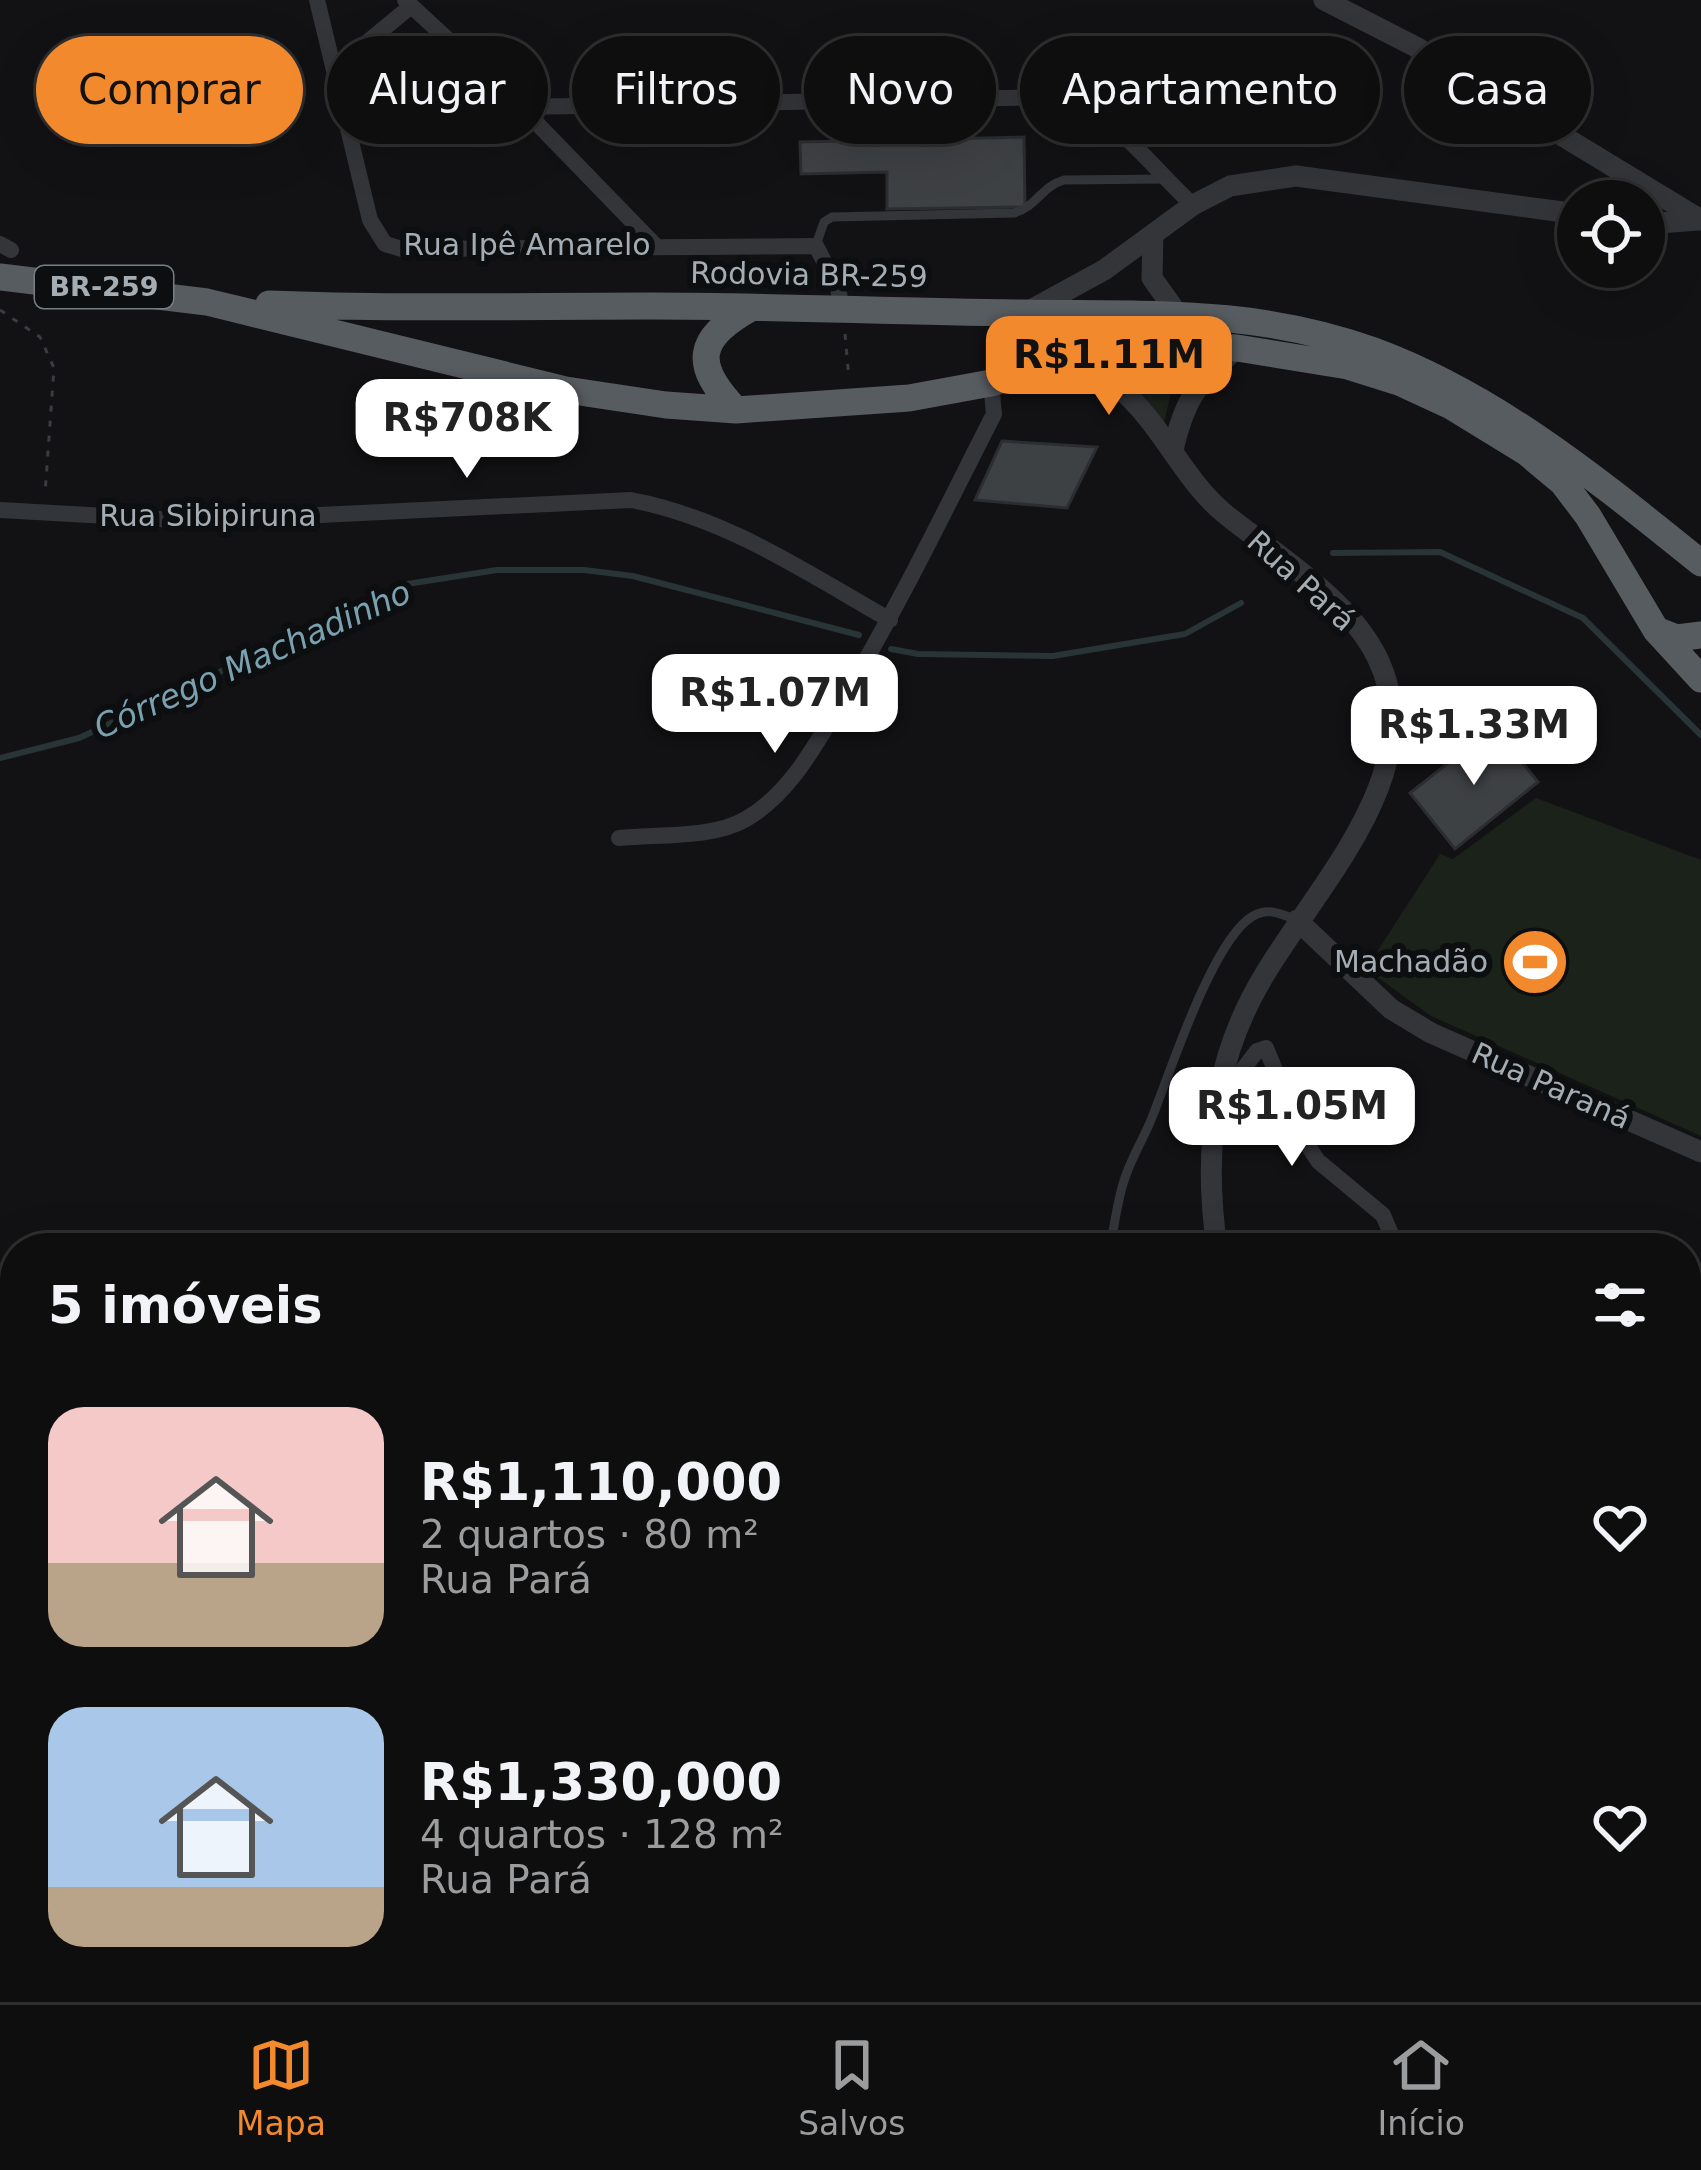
<!DOCTYPE html>
<html lang="pt">
<head>
<meta charset="utf-8">
<style>
	body { margin:0; font-family:"DejaVu Sans",sans-serif; background:#1c1c1d; color:#f1f3f6; height:100vh; display:flex; flex-direction:column; font-size:45px; white-space:nowrap }
	* { box-sizing:border-box; margin:0 }
	p { font-size:39px; color:#9b9c9e }
	.icon { flex:none; width:66px; height:66px; fill:none; stroke:currentColor; stroke-width:2; stroke-linecap:round; stroke-linejoin:round }
	.map { position:relative; flex:1; overflow:hidden }
	.sheet { position:absolute; left:0px; top:1233px; width:1701px; height:771px; display:flex; flex-direction:column; background:#0e0e0f; border-radius:48px 48px 0 0; box-shadow:0 12px 48px #0002,0 0 0 3px #2e2e2f }
	.sheet>* { flex:none }
	.hud { position:absolute; left:36px; top:36px; width:1629px; height:108px; display:flex; gap:24px }
	.fabs { position:absolute; left:1557px; top:180px; display:grid; gap:24px }
	.fabs a { display:grid; place-items:center; width:108px; height:108px; border-radius:50%; background:#0e0e0f; box-shadow:0 12px 48px #0002,0 0 0 3px #2e2e2f; font-size:60px }
	.price { position:absolute; translate:-50% -102px; padding:0 27px; border-radius:24px; background:#fff; color:#222; font-size:39px; line-height:78px; filter:drop-shadow(0 3px 6px #0008) }
	.price::after { content:''; position:absolute; left:50%; top:72px; width:36px; height:27px; margin-left:-18px; background:inherit; clip-path:polygon(0 0,100% 0,50% 100%) }
	.price.on { background:#f28a2d; color:#111 }
	ul { padding:0; list-style:none }
	li { display:flex; align-items:center; gap:36px; height:300px; padding:0 48px }
	li span { display:grid; place-items:center; flex:none; width:336px; height:240px; border-radius:36px; color:#555 }
	li>.icon { margin-inline-start:auto }
	span .icon { width:144px; height:144px; fill:#fffc; stroke-width:1 }
	li b { font-size:51px }
	h2 { display:flex; justify-content:space-between; align-items:center; height:144px; padding:0 48px; font-size:51px }
	.tag { padding:0 42px; border-radius:54px; background:#0e0e0f; box-shadow:0 12px 48px #0002,0 0 0 3px #2e2e2f; font-size:42px; line-height:108px }
	.tag.on { background:#f28a2d; color:#111 }
	.tabs { display:flex; justify-content:space-around; align-items:center; height:168px; border-top:3px solid #2e2e2f; background:#0e0e0f; font-size:33px; color:#9b9c9e }
	.tabs a { display:grid; justify-items:center; gap:6px }
	.tabs .on { color:#f28a2d }
	.map>svg:first-child { display:block }
</style>
</head>
<body>
<div class="map">
<svg width="1701" height="2002" viewBox="0 0 1701 2002">
	<rect width="100%" height="100%" fill="#121214"/>
	<path fill="#1b221a" d="M1153 352 1198 355 1174 380 1163 427 1105 360Z
		M1536 798 1701 860V1136L1431 1016 1366 969 1440 854 1453 859Z"/>
	<g fill="none" stroke-linecap="round" stroke-linejoin="round">
		<path stroke="#293437" stroke-width="6" d="M1333 553 1440 552 1583 618 1701 735
			M891 649 918 654 1053 656 1185 634 1241 603
			M0 758 79 738 407 584 497 570H584L633 576 859 635"/>
	</g>
	<path fill="#3e4144" stroke="#2c2d30" stroke-width="3" d="M1024 137 1025 207 887 209V172L801 174 800 142Z
		M1002 441 1097 447 1067 508 975 500Z
		M1494 727 1538 782 1455 849 1410 793Z"/>
	<g fill="none" stroke-linecap="round" stroke-linejoin="round">
		<path stroke="#393c40" stroke-width="3" stroke-dasharray="6 9" stroke-linecap="butt" d="M0 310 40 337 54 368 45 494
			M845 334 849 379
			M1355 949 1373 954"/>
		<path stroke="#333539" stroke-width="9" d="M816 245 824 222 832 217 1014 213C1036 207 1042 186 1064 180L1164 179
			M1110 1248C1114 1227 1117 1204 1123 1184 1130 1159 1144 1139 1153 1115 1171 1070 1213 939 1253 916 1269 907 1281 914 1297 920"/>
		<path stroke="#333539" stroke-width="16" d="M317 0 370 220 385 244 402 249 816 246 838 288 842 309
			M405 0 521 107 655 245
			M335 69 411 6
			M521 107 1056 97C1112 109 1151 167 1193 205
			M0 244 11 250
			M0 510 195 521 631 500C727 518 807 573 890 620
			M619 838C657 834 712 839 746 819 791 793 817 742 843 699 899 606 945 510 994 414L991 383
			M1218 1102 1257 1051 1266 1048 1303 1138 1318 1161 1383 1215 1397 1248
			M1686 1357 1701 1362
			M1686 1483 1701 1494
			M1686 1530 1701 1514
			M1686 1680 1701 1686
			M1686 1814 1701 1812
			M1211 2002 1214 1989
			M1383 2002 1390 1989
			M1557 2002 1560 1989"/>
		<path stroke="#333539" stroke-width="21" d="M1324 0 1416 47 1701 220
			M1644 224 1699 220
			M1153 234 1152 278 1177 313
			M1029 311 1104 270 1193 205 1230 186 1296 176 1578 214
			M1063 361C1085 370 1109 378 1127 395 1165 431 1185 481 1225 514 1277 556 1347 597 1377 657 1438 781 1297 901 1247 1007 1210 1084 1205 1166 1217 1248
			M1173 450C1185 398 1197 383 1237 348
			M1297 920 1391 1009 1431 1033 1701 1152
			M1284 2002V1989"/>
		<path stroke="#575c61" stroke-width="27" d="M0 277 207 302 566 390 666 405 736 410 909 398 991 383 1106 348 1148 344 1237 348 1348 366 1399 382 1451 406 1526 452 1563 483 1588 516 1656 630 1701 679
			M269 304C396 309 523 306 651 306 775 306 900 312 1024 313 1148 315 1256 308 1374 351 1498 397 1600 482 1701 563
			M736 410C693 365 695 339 751 308
			M1656 630 1677 638 1701 635"/>
	</g>
	<defs>
		<symbol id="stadium-disc" viewBox="-11 -11 22 22"><circle r="9.5" fill="#f28a2d" stroke="#0d0e0f"/><path d="M0-5a6.5 5 0 1 0 0 10a6.5 5 0 1 0 0-10ZM-3.5-1.8h7v3.6h-7Z" fill="#fff"/></symbol>
	</defs>
	<g fill-rule="evenodd">
		<use href="#stadium-disc" x="1497" y="924" width="76" height="76"/>
	</g>
	<g text-anchor="middle" stroke-width="12" stroke-linejoin="round" paint-order="stroke">
		<rect fill="#0d0e0f" stroke="#777d82" stroke-width="3" x="35" y="266" width="138" height="42" rx="9"/>
		<g font-size="27" font-weight="bold" fill="#a4acb4">
			<text x="104" y="296">BR-259</text>
		</g>
		<g font-size="30" fill="#a4acb4" stroke="#0d0e0f">
			<text x="527" y="255">Rua Ipê Amarelo</text>
			<text transform="translate(809 275) rotate(1)" y="10">Rodovia BR-259</text>
			<text x="208" y="526">Rua Sibipiruna</text>
			<text transform="translate(1301 581) rotate(42)" y="10">Rua Pará</text>
			<text transform="translate(1551 1086) rotate(24)" y="10">Rua Paraná</text>
		</g>
		<g font-size="30" fill="#a4acb4" stroke="#0d0e0f" text-anchor="end">
			<text x="1488" y="972">Machadão</text>
		</g>
		<g font-size="33" font-style="italic" fill="#7aa1b0" stroke="#0d0e0f">
			<text transform="translate(252 659) rotate(-24)" y="12">Córrego Machadinho</text>
		</g>
	</g>
</svg>
<div class="fabs">
<a><svg class="icon" aria-label="locate" viewBox="0 0 24 24"><circle cx="12" cy="12" r="6"/><path d="M12 2v4M12 18v4M2 12h4M18 12h4"/></svg></a>
</div>
<b class="price on" style="left:1109px;top:418px">R$1.11M</b>
<b class="price" style="left:467px;top:481px">R$708K</b>
<b class="price" style="left:775px;top:756px">R$1.07M</b>
<b class="price" style="left:1474px;top:788px">R$1.33M</b>
<b class="price" style="left:1292px;top:1169px">R$1.05M</b>
<div class="hud">
<a class="tag on">Comprar</a>
<a class="tag">Alugar</a>
<a class="tag">Filtros</a>
<a class="tag">Novo</a>
<a class="tag">Apartamento</a>
<a class="tag">Casa</a>
</div>
<section class="sheet">
<h2>5 imóveis<svg class="icon" aria-label="filters" viewBox="0 0 24 24"><path d="M4 7h16M4 17h16"/><circle cx="9" cy="7" r="2"/><circle cx="15" cy="17" r="2"/></svg></h2>
<ul>
<li><span style="background:linear-gradient(#f6c9c9 65%,#b9a48a 0)"><svg class="icon" aria-label="home" viewBox="0 0 24 24"><path d="M3 11l9-7 9 7M6 9v11h12V9"/></svg></span><div><b>R$1,110,000</b><p>2 quartos · 80 m²</p><p>Rua Pará</p></div><svg class="icon" aria-label="heart" viewBox="0 0 24 24"><path d="M12 20l-8-8c-3-5 5-10 8-4 3-6 11-1 8 4z"/></svg></li>
<li><span style="background:linear-gradient(#a9c7e8 75%,#b9a48a 0)"><svg class="icon" aria-label="home" viewBox="0 0 24 24"><path d="M3 11l9-7 9 7M6 9v11h12V9"/></svg></span><div><b>R$1,330,000</b><p>4 quartos · 128 m²</p><p>Rua Pará</p></div><svg class="icon" aria-label="heart" viewBox="0 0 24 24"><path d="M12 20l-8-8c-3-5 5-10 8-4 3-6 11-1 8 4z"/></svg></li>
</ul>
</section>
</div>
<nav class="tabs">
<a class="on"><svg class="icon" aria-label="map" viewBox="0 0 24 24"><path d="M3 6l6-2 6 2 6-2v14l-6 2-6-2-6 2zM9 4v14M15 6v14"/></svg>Mapa</a>
<a><svg class="icon" aria-label="saved" viewBox="0 0 24 24"><path d="M7 4h10v16l-5-4-5 4z"/></svg>Salvos</a>
<a><svg class="icon" aria-label="home" viewBox="0 0 24 24"><path d="M3 11l9-7 9 7M6 9v11h12V9"/></svg>Início</a>
</nav>
</body>
</html>
